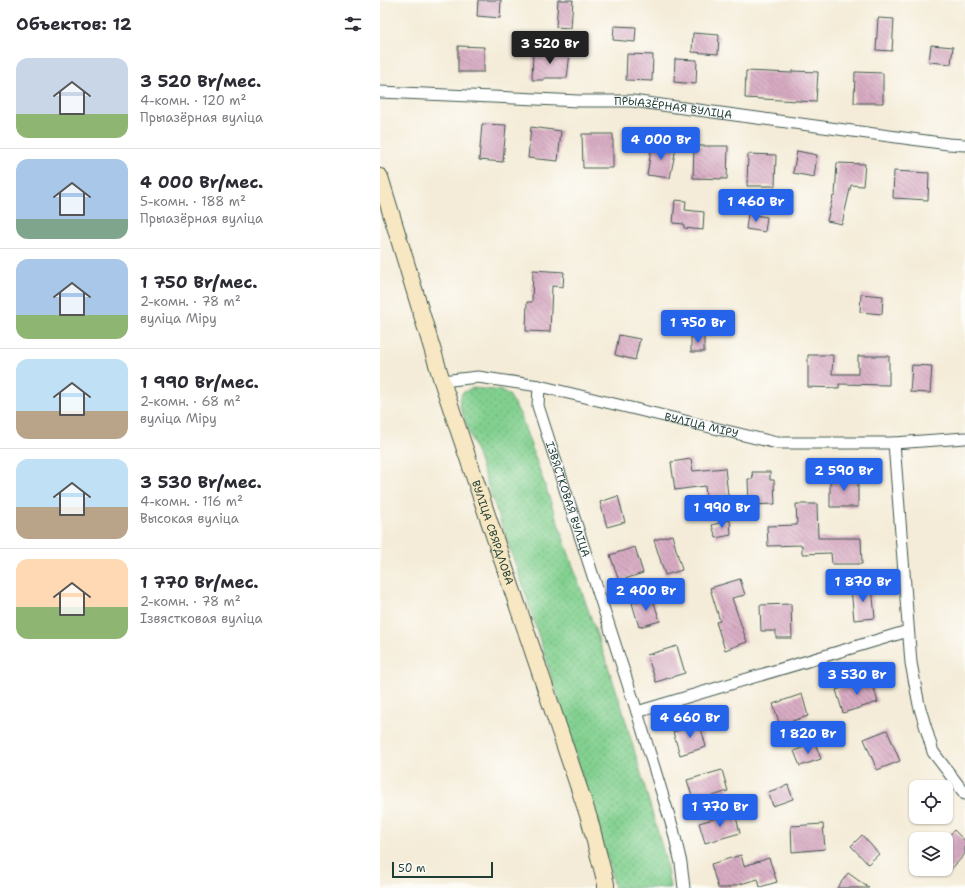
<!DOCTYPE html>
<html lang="ru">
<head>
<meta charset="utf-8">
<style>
	body { margin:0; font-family:"Shantell Sans",sans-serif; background:#f7f7f7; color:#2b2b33; height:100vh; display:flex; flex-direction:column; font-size:15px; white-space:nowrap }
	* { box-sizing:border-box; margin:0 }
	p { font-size:13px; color:#7c7c81 }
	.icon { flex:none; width:22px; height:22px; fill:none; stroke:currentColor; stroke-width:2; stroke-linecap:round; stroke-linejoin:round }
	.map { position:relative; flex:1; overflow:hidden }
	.details { display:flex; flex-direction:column; background:#fff; width:380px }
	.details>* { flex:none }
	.buttons { position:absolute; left:529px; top:780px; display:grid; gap:8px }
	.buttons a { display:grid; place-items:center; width:44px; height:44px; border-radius:8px; background:#fff; box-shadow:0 1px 3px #0004; font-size:20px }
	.scale { position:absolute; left:12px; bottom:10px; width:101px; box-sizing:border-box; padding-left:4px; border:2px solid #1f3d34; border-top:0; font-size:11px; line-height:14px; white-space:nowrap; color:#1f3d34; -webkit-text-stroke:3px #fdfcf7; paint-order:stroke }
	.price { position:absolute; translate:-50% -34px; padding:0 9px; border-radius:4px; background:#2563eb; color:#fff; font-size:13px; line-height:26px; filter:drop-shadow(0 1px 2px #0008) }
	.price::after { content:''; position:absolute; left:50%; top:24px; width:12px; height:9px; margin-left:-6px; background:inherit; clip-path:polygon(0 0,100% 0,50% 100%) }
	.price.current { background:#222; color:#fff }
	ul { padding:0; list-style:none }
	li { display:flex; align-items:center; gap:12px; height:100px; padding:0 16px }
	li+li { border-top:1px solid #e1e1e2 }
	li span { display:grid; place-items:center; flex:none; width:112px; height:80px; border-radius:12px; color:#555 }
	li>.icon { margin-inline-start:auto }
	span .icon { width:48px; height:48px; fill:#fffc; stroke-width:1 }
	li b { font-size:17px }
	h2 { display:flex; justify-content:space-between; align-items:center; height:48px; padding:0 16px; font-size:17px }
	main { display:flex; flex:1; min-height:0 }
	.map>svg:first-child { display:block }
</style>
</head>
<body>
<main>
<section class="details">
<h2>Объектов: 12<svg class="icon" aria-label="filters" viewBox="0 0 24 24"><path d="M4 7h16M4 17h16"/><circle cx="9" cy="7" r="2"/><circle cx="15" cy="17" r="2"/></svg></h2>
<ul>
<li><span style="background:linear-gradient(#c9d6e8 70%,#8fb573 0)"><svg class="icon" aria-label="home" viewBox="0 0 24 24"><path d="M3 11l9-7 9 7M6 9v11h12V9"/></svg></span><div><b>3 520 Br/мес.</b><p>4-комн. · 120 m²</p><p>Прыазёрная вуліца</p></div></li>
<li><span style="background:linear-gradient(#a9c7e8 75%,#7fa58c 0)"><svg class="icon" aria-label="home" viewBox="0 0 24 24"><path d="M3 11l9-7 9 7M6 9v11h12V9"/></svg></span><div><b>4 000 Br/мес.</b><p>5-комн. · 188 m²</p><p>Прыазёрная вуліца</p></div></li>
<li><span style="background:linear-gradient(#a9c7e8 70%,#8fb573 0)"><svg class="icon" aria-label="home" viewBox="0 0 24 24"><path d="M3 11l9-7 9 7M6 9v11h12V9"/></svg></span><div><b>1 750 Br/мес.</b><p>2-комн. · 78 m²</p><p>вуліца Міру</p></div></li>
<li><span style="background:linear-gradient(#bfe0f5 65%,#b9a48a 0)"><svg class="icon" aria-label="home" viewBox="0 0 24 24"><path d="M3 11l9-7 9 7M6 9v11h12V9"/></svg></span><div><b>1 990 Br/мес.</b><p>2-комн. · 68 m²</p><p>вуліца Міру</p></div></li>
<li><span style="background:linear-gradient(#bfe0f5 60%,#b9a48a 0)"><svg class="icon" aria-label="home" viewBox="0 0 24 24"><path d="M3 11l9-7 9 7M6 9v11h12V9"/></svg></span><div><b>3 530 Br/мес.</b><p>4-комн. · 116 m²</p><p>Высокая вуліца</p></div></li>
<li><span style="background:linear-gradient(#ffd9b3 60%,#8fb573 0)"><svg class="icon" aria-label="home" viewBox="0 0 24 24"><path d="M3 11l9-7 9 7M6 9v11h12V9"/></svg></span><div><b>1 770 Br/мес.</b><p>2-комн. · 78 m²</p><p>Ізвястковая вуліца</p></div></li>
</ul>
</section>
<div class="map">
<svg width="585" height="888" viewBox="0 0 585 888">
	<defs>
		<pattern id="grass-dots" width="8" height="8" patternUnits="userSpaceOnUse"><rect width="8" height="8" fill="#82d090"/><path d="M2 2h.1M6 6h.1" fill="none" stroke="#6aaa76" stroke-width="1.8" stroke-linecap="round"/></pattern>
		<pattern id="building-back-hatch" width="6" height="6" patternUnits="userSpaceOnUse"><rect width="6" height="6" fill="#d8abc3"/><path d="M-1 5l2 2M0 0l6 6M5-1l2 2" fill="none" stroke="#af8c9f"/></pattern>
	</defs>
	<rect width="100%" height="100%" fill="#fdfcf7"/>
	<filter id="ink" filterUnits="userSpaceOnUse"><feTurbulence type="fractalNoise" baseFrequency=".025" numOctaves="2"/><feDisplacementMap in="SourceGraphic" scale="8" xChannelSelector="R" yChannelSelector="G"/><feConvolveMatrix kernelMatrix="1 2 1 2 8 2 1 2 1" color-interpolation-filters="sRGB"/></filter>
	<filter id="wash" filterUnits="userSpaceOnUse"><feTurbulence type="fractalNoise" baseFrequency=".012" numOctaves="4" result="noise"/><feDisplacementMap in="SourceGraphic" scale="16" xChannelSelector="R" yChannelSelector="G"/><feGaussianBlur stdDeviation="0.9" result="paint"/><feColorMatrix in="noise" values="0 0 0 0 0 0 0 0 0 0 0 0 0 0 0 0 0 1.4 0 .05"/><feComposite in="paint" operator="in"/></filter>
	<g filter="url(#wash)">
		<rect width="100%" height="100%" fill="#f4ecd8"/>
		<path fill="url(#grass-dots)" stroke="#508662" d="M93 388 124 391 130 396 140 414 240 701 285 857 290 888H234L229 864 146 595 79 403 82 393Z"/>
		<g id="blocks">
			<path fill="url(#building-back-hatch)" d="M98 0H121L120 18 97 16Z
				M178 0H193L191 28 176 27Z
				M498 18 514 19 512 51 496 50Z
				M234 26 256 27 255 42 233 40Z
				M313 33 339 35 338 54 312 52Z
				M551 45 573 47 571 64 549 62Z
				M78 46 104 47V72H78Z
				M153 52 190 53 187 78H164V80H152Z
				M247 54 273 55 272 81 246 80Z
				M295 59 317 60 316 84 294 82Z
				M366 71 412 73V71L438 72 436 102 365 98Z
				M475 72 503 73V103H474Z
				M102 124 126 125 123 162 99 160Z
				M151 127 181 131 178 161 148 158Z
				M202 134H233V168H203Z
				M272 144 296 148 290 178 267 175Z
				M314 146H348L347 179 313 178Z
				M417 151 437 155 434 177 413 173Z
				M368 154 396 155 395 186H367Z
				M457 163 485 164 483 186 471 185 462 224 447 221 453 196H455Z
				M514 171 549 173 548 200 513 198Z
				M295 200 306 201 305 210 324 212 323 230 304 228V224L293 223Z
				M368 214 387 217 385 232 366 229Z
				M153 270 184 272 183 287 172 286 170 332 146 331 147 302H152Z
				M481 294 503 296 502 314 480 312Z
				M239 335 260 339 255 360 235 355Z
				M311 337H324V352H311Z
				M428 355H453L452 374H478V356H509V385L459 384V388L428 387Z
				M532 365 552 366 550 393 530 392Z
				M311 459 313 471 345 468 348 495 326 497 325 486 295 490 291 462Z
				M372 472H390V480H394L395 504 369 505 368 479H373Z
				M478 476V507H450V477Z
				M238 496 245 522 227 527 220 502Z
				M416 504H437L438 538H481L482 564H452L451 553 422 554V545L388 546 387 526 417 525Z
				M350 520 351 535 336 538 332 525Z
				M292 535 302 570 285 575 274 540Z
				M255 547 263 573 239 581 230 555Z
				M360 579 365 595 352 598 367 642 345 650 336 622 340 621 330 588Z
				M492 586 495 618 474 620 471 588Z
				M272 597 280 621 259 627 252 603Z
				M411 604 412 638H396V631H381L380 605Z
				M297 646 305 673 276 682 267 655Z
				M491 679 498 702 463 713 456 690Z
				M422 694 428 716 400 725 393 704Z
				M320 724 326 747 300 755 293 732Z
				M507 730 520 761 497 770 484 739Z
				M435 743 441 759 420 766 414 751Z
				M342 770 348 791 314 802 307 780Z
				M408 785 413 799 393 806 388 792Z
				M355 813 360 833 325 843 319 823Z
				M443 824 445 849 412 852 411 826Z
				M574 830 585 841V854L566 875V839Z
				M482 835 499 854 488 864 471 846Z
				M361 855 364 866 389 858 397 882 380 887 378 879 346 888H338L331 864Z
				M468 873 489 888H457Z"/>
		</g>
	</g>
	<g filter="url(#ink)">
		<use href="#blocks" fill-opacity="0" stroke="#3f574d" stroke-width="1"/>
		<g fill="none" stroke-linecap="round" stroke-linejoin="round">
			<defs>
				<g id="street">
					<path id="s1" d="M0 92 199 101H252L568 144 585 145"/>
					<path id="s2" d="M62 381 98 377 159 386 397 443H514L585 438"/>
					<path id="s3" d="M159 386 158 406 257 712 293 829 301 863 304 888"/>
					<path d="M514 443 531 663 539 705 553 752 585 794"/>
					<path d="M257 712 528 631"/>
				</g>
				<g id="secondary">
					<path id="s4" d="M0 177 62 381 209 818 226 884V888"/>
				</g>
			</defs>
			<use href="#street" stroke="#3f574d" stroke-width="13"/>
			<use href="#secondary" stroke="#3f574d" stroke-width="18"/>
			<use href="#street" stroke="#fff" stroke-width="11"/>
			<use href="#secondary" stroke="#f7e8c3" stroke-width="16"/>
		</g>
	</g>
	<g text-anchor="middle" stroke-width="3" stroke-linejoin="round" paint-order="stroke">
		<g font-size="11" fill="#1f3d34" stroke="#fdfcf7">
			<text dy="4" stroke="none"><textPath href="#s1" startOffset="294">ПРЫАЗЁРНАЯ ВУЛІЦА</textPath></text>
			<text dy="4" stroke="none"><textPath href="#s2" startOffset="265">ВУЛІЦА МІРУ</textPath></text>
			<text dy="4" stroke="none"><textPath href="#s3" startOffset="118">ІЗВЯСТКОВАЯ ВУЛІЦА</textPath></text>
			<text dy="4" stroke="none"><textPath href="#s4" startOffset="373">ВУЛІЦА СВЯРДЛОВА</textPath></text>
		</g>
	</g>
</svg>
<div class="buttons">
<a><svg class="icon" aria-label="locate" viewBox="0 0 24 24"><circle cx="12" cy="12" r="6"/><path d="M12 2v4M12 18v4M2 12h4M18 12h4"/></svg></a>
<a><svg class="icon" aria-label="layers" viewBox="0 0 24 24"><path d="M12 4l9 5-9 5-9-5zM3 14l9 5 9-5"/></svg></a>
</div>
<div class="scale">50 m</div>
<b class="price current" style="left:170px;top:65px">3 520 Br</b>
<b class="price" style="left:281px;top:161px">4 000 Br</b>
<b class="price" style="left:376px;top:223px">1 460 Br</b>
<b class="price" style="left:318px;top:344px">1 750 Br</b>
<b class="price" style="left:464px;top:492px">2 590 Br</b>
<b class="price" style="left:342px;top:529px">1 990 Br</b>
<b class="price" style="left:483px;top:603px">1 870 Br</b>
<b class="price" style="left:266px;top:612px">2 400 Br</b>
<b class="price" style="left:477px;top:696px">3 530 Br</b>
<b class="price" style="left:310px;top:739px">4 660 Br</b>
<b class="price" style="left:428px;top:755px">1 820 Br</b>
<b class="price" style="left:340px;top:828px">1 770 Br</b>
</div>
</main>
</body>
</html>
